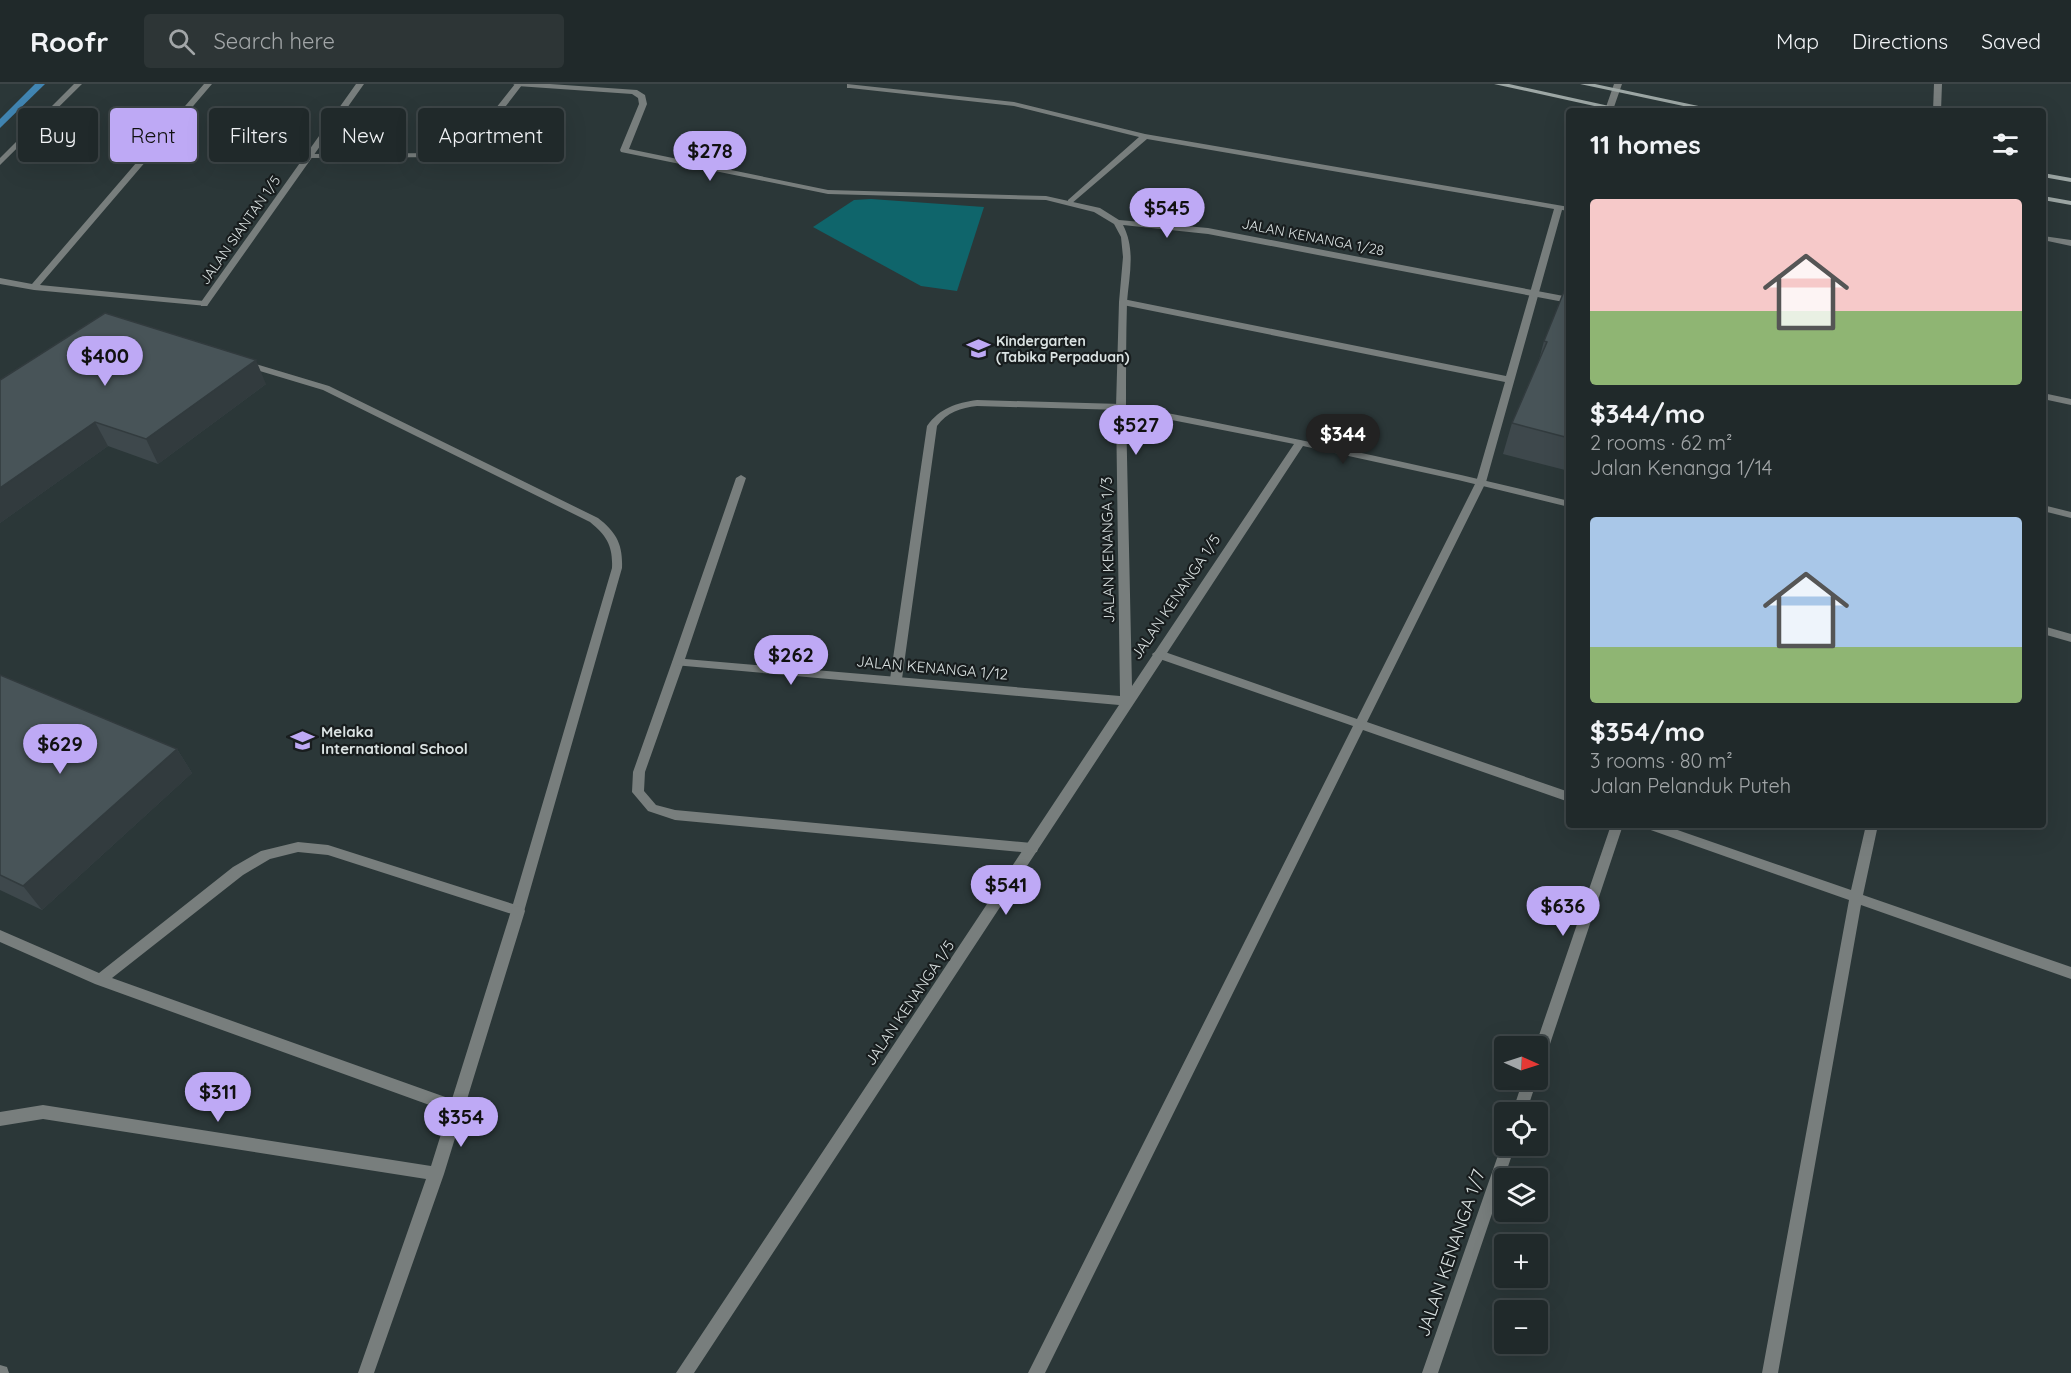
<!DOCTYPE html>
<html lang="en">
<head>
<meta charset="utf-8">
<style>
	body { margin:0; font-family:Quicksand,sans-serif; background:#2d3536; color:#f1f3f6; height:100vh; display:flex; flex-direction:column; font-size:22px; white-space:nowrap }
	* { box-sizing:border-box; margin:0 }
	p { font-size:20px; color:#a2a6a8 }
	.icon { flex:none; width:33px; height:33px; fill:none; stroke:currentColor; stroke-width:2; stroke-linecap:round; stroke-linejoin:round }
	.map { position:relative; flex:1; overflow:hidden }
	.sheet { position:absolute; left:1566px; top:24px; width:480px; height:720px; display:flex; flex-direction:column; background:#20292a; border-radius:6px; box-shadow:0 6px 24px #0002,0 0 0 2px #3d4547 }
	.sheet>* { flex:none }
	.guide { position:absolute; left:18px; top:24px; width:570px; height:54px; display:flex; gap:12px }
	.needle { width:39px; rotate:93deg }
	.buttons { position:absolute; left:1494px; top:952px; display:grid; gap:12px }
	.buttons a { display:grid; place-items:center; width:54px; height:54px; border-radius:6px; background:#20292a; box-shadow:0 6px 24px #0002,0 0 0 2px #3d4547; font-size:30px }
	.price { position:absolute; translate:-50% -51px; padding:0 14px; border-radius:21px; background:#bea9f5; color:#111; font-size:20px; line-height:39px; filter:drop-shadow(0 2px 3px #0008) }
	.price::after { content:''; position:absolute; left:50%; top:36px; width:18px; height:14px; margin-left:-9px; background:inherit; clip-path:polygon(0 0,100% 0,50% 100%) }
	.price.active { background:#222; color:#fff }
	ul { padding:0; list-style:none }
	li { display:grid; align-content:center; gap:12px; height:318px; padding:0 24px }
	li span { display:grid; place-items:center; height:186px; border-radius:6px; color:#555 }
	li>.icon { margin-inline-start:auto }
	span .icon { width:108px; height:108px; fill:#fffc; stroke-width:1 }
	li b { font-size:26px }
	h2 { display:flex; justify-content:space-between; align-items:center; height:72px; padding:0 24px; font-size:26px }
	.tag { padding:0 21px; border-radius:6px; background:#20292a; box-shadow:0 6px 24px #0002,0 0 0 2px #3d4547; font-size:21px; line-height:54px }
	.tag.active { background:#bea9f5; color:#111 }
	header { display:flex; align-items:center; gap:36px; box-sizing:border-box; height:84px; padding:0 30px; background:#20292a; border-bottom:2px solid #3d4547 }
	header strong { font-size:28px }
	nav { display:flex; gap:33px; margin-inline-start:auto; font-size:21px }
	.search { width:420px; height:54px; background:#2d3536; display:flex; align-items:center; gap:15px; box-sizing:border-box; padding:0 21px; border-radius:6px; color:#a2a6a8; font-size:22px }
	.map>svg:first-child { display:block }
</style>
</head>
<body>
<header>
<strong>Roofr</strong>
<div class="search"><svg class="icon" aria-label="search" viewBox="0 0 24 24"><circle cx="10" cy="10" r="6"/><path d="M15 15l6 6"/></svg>Search here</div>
<nav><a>Map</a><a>Directions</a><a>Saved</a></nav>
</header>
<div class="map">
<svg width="2071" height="1289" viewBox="0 0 2071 1289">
	<rect width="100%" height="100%" fill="#2b3738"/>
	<path fill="#0f656b" d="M871 115 984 123 957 207 921 202 813 143 854 116Z"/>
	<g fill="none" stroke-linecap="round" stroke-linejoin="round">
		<path fill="#4185b2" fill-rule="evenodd" d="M35 0H45L0 44V35Z"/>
		<path fill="#787e7d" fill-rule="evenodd" d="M204 0H212L40 201 204 217 208 220 207 222 34 206 0 200V194L32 200Z
			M515 0 522 1 479 57 467 66 447 73 310 74 306 72 310 70 443 69 461 62 473 53Z
			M847 0 1014 18 1145 50 1569 123V127L1562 126 1486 398 1367 638 1569 708V718L1363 646 1045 1289H1028L1353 642 1154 573 1152 570 1158 566 1162 567 1357 635 1476 398 1505 298 1123 221 1119 218 1123 215 1506 292 1554 125 1147 55 1071 120H1068V116L1139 53 1014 22 850 4H847Z
			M246 277 329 302 598 434C616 448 623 460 622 484L523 831 518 832 328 771 298 768 270 775 243 791 112 894 462 1019 464 1024 462 1029 457 1031 95 900 0 858V846L99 889 233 783 261 767 298 758 328 761 513 820 612 484C613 462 607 452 590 438L323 306 243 282V278Z
			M977 316 1121 320 1126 323 1121 326 977 322C961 324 947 328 937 342L902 595 896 599 892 598 890 595 927 342C940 324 956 319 977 316Z
			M2043 421 2071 428V434L2043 427Z
			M678 574 684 578 645 688 644 707 656 721 675 726 1032 759 1037 760 1038 764 1037 768 1032 769 675 736 648 727 632 708 633 688 672 578Z
			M1643 741H1663L1851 806 1866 741H1878L1863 811 2071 883V895L1861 821 1778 1289H1762L1849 816 1645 744Z"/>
		<path fill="#787e7d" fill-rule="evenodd" d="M74 0H82L0 81V74Z
			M356 0H364L207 222H201V218Z
			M513 0H550L637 6 645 11 647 20 629 65 828 106 1046 112 1100 124 1119 136 1208 144 1569 213V219L1208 150 1123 141C1136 166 1129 192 1127 218 1126 253 1126 287 1126 321 1275 350 1422 380 1569 417V423L1458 396 1303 362 694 1289H676L1119 621 674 581 672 578 736 394 741 391 746 394 685 575 1120 612 1116 323 1119 218 1123 173 1121 153 1114 140 1094 128 1046 116 828 110 621 68 620 66 639 20 638 14 632 10 517 2ZM1126 327 1294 360 1132 602Z
			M1614 0H1622L1614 23 1610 25 1606 23Z
			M1934 0H1942L1941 27H1933Z
			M2043 152 2071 156V162L2043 156Z
			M2043 309 2071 315V321L2043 315Z
			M2043 542 2071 550V558L2043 550Z
			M1611 741H1623L1545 975 1543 979 1538 981V963H1535Z
			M518 822 523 823 525 827 444 1090 374 1289H358L426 1095 43 1035 0 1042V1028L43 1021 431 1082 511 827 513 823Z
			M1523 996H1537L1526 1029H1512Z
			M1503 1057H1504V1062H1515L1438 1289H1422Z
			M0 1281 7 1283 9 1289H0Z"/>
		<path fill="#9da7a5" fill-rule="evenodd" d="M1494 0H1509L1632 27H1617Z
			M1580 0H1595L1722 27H1707Z
			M2043 89 2071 94V98L2043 93Z
			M2043 112 2071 117V121L2043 116Z"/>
	</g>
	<path fill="#3e484c" d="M1569 174V189H1565Z
		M1569 195V387L1503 370 1512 339 1539 276 1544 257Z
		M0 296 266 300 158 380 108 362 0 439Z
		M0 591 177 665 192 689 42 826 0 806Z"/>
	<path fill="#323b3e" d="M256 276 266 300 158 380 146 355Z
		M95 338 108 362 0 439V404Z
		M177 665 192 689 42 826 23 802Z"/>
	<path fill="#485458" stroke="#323b3e" stroke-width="1.5" d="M1569 195V354L1512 339 1547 258 1544 257Z
		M105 229 256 276 146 355 95 338 0 404V296Z
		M0 591 177 665 23 802 0 791Z"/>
	<defs>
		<symbol id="school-bare" viewBox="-9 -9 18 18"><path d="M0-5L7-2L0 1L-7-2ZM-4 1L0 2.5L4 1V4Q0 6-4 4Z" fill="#bea9f5" stroke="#181d1e" stroke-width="2.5" paint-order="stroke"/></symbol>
	</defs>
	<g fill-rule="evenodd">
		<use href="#school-bare" x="962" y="248" width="33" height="33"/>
		<use href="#school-bare" x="286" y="640" width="33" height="33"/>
	</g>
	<g text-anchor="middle" stroke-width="4.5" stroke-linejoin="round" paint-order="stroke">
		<g font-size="14" fill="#dbe3e3" stroke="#181d1e">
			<text transform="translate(240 146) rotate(-55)" y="5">JALAN SIANTAN 1/5</text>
			<text transform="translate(1313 153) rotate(11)" y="5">JALAN KENANGA 1/28</text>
		</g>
		<g font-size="14" font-weight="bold" fill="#dbe3e3" stroke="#181d1e" text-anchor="start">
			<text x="996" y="262">Kindergarten<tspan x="996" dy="16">(Tabika Perpaduan)</tspan></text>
		</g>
		<g font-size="15" fill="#dbe3e3" stroke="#181d1e">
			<text transform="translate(1108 466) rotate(-91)" y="5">JALAN KENANGA 1/3</text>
			<text transform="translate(1176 513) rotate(-56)" y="5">JALAN KENANGA 1/5</text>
			<text transform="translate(932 584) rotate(5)" y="5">JALAN KENANGA 1/12</text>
			<text transform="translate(910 919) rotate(-56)" y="5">JALAN KENANGA 1/5</text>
		</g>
		<g font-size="15" font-weight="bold" fill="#dbe3e3" stroke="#181d1e" text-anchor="start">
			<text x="321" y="653">Melaka<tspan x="321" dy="17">International School</tspan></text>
		</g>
		<g font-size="18" fill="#dbe3e3" stroke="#181d1e">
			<text transform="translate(1451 1169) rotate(-71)" y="6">JALAN KENANGA 1/7</text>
		</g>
	</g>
</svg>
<div class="buttons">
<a><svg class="needle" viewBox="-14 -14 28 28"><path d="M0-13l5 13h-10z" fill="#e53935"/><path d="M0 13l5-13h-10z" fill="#a2a6a8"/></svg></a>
<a><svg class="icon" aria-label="locate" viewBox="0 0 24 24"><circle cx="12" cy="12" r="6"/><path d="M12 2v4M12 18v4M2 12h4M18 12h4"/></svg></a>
<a><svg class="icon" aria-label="layers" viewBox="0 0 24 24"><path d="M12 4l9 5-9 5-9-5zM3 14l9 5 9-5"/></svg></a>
<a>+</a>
<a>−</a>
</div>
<b class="price" style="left:710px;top:98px">$278</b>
<b class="price" style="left:1167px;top:155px">$545</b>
<b class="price" style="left:105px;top:303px">$400</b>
<b class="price" style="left:1136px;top:372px">$527</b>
<b class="price active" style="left:1343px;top:381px">$344</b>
<b class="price" style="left:791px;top:602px">$262</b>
<b class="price" style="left:60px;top:691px">$629</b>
<b class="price" style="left:1006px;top:832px">$541</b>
<b class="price" style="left:1563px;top:853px">$636</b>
<b class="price" style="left:218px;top:1039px">$311</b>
<b class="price" style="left:461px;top:1064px">$354</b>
<div class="guide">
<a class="tag">Buy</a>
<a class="tag active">Rent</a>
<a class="tag">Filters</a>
<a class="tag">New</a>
<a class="tag">Apartment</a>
</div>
<section class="sheet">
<h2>11 homes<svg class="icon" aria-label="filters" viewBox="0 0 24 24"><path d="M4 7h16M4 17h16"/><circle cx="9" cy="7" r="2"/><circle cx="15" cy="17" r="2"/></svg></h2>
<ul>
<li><span style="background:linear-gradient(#f6c9c9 60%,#8fb573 0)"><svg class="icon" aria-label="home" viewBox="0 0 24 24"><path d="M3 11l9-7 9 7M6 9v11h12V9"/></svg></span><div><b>$344/mo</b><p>2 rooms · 62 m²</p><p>Jalan Kenanga 1/14</p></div></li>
<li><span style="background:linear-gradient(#a9c7e8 70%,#8fb573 0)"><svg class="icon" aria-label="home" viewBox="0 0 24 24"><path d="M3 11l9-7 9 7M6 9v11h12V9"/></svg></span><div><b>$354/mo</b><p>3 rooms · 80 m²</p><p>Jalan Pelanduk Puteh</p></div></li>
</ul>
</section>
</div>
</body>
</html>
